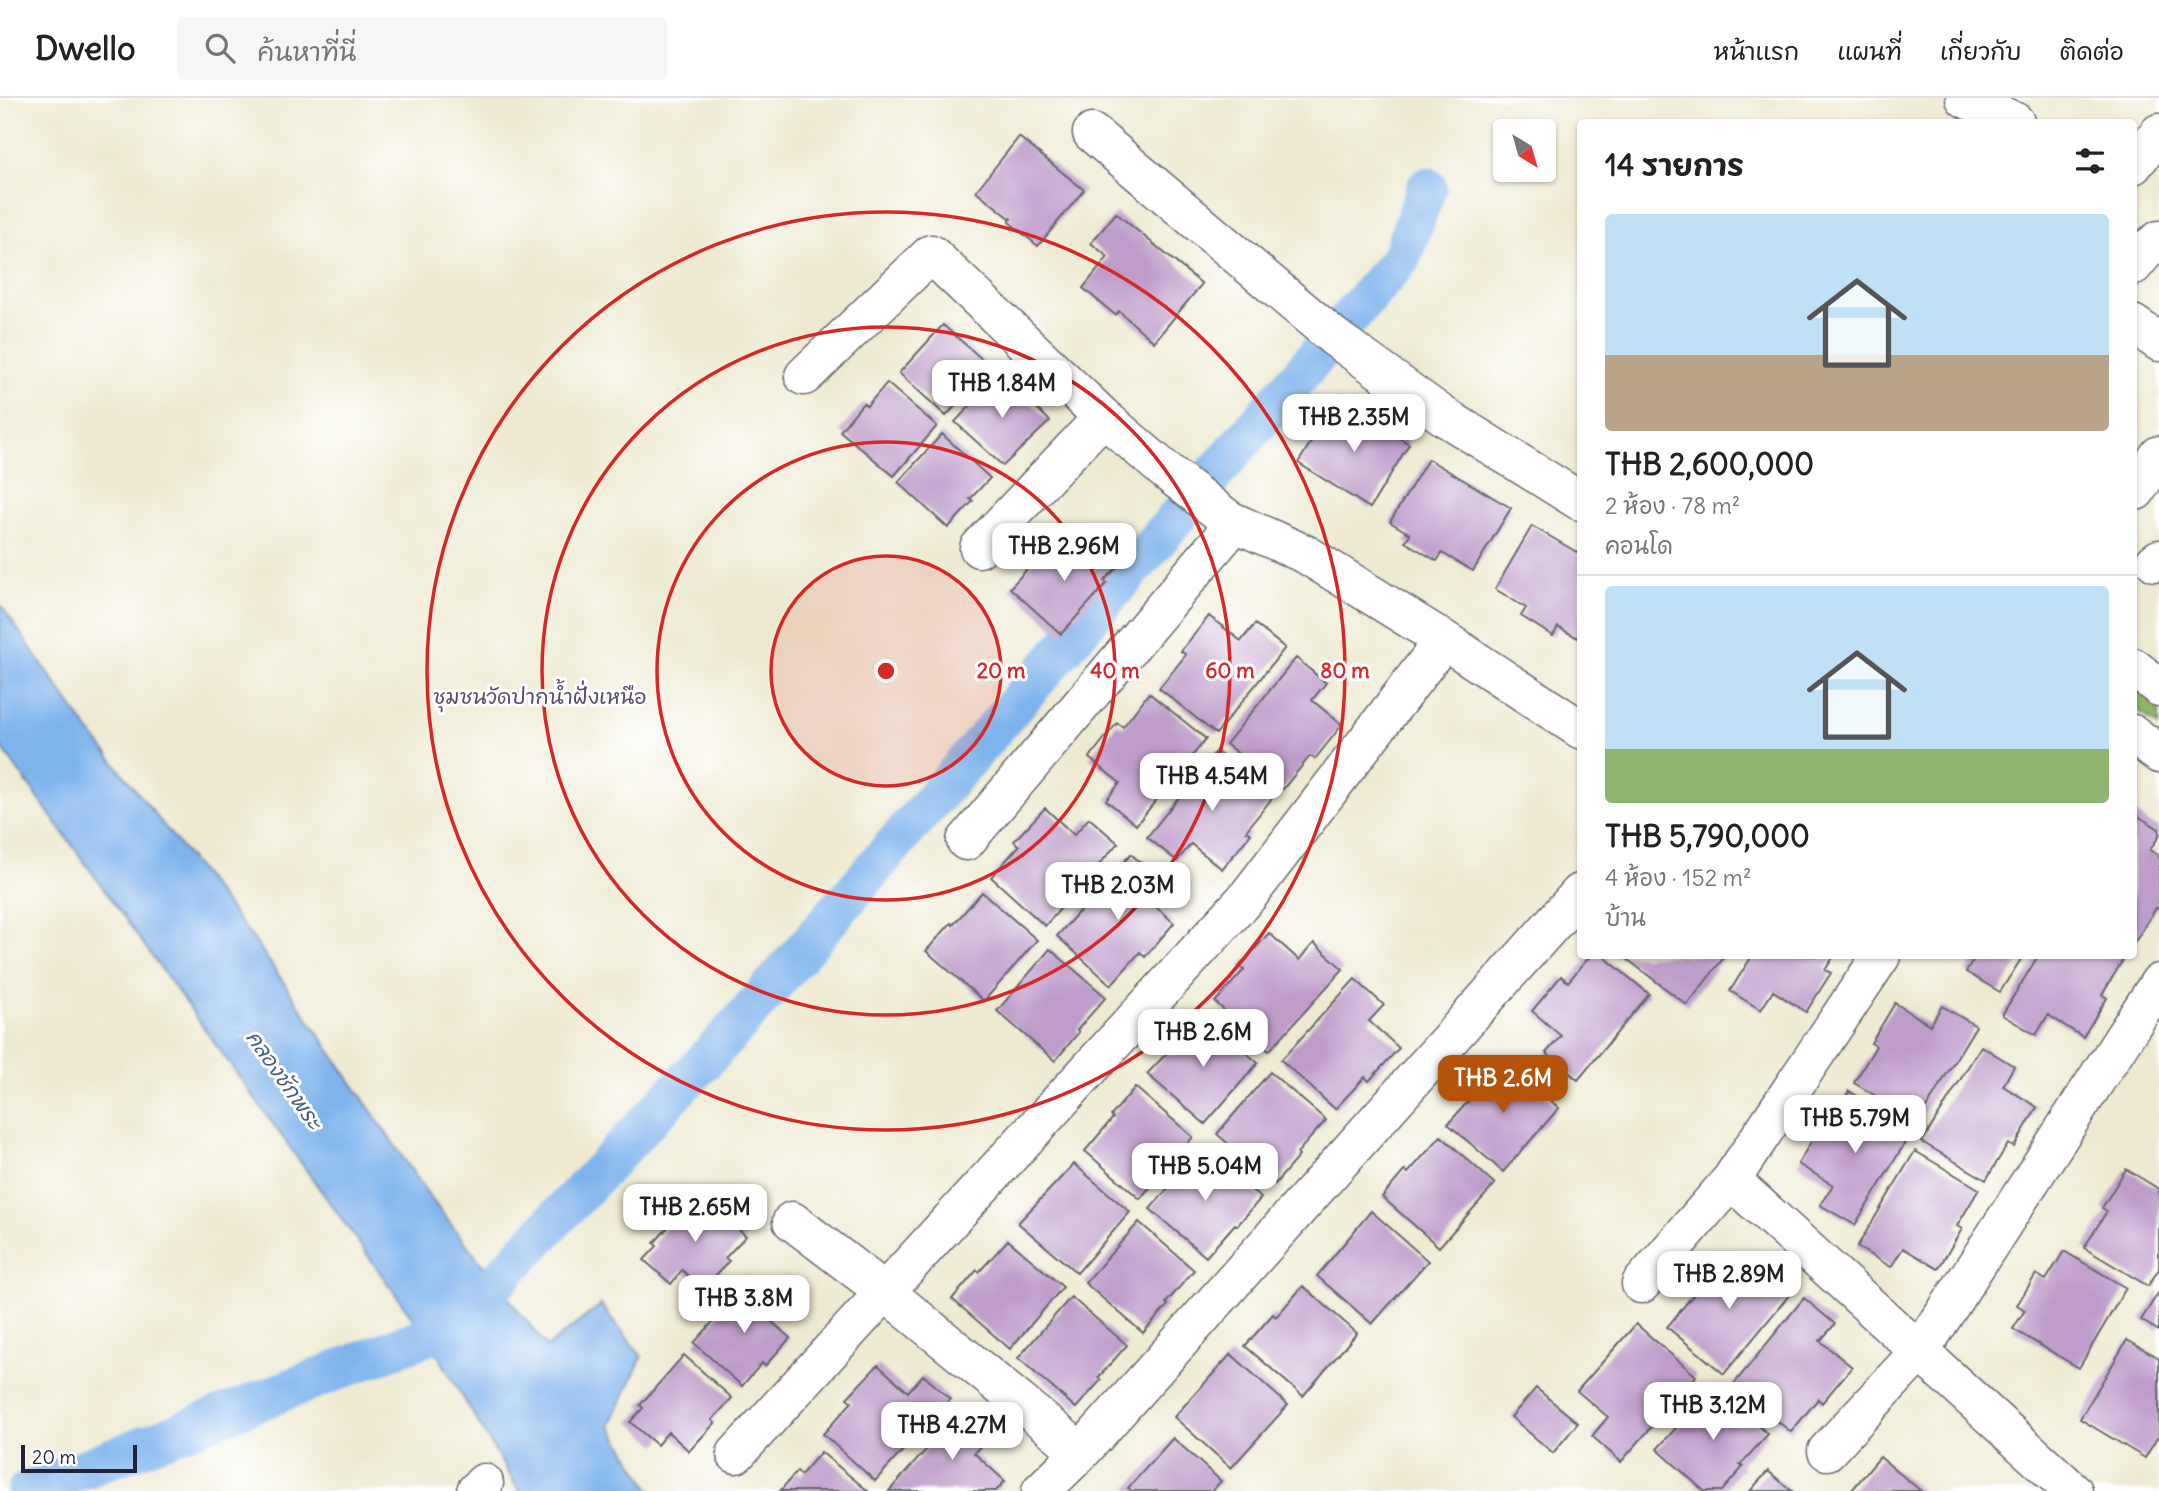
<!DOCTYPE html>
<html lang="th">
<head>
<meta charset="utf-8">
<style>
	body { margin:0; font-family:Delius,"Playpen Sans Thai",sans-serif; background:#f6f6f6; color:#222; height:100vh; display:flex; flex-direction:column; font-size:26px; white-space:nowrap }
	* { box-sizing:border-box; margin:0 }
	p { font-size:23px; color:#767676 }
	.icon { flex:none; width:38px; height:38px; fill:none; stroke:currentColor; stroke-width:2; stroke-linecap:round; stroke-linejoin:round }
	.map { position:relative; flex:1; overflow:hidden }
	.sheet { position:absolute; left:1577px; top:21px; width:560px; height:840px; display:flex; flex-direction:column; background:#fff; border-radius:7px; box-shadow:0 2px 5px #0004 }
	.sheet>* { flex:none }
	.needle { width:46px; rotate:143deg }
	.controls { position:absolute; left:1493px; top:21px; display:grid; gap:14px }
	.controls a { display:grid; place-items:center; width:63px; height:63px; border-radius:7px; background:#fff; box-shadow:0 2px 5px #0004; font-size:35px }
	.scale { position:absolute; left:21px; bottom:18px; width:116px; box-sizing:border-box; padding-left:7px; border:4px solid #22223b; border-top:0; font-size:19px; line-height:24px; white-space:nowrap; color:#22223b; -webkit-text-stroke:5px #fff; paint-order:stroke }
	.price { position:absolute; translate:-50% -60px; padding:0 16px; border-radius:14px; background:#fff; color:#222; font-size:23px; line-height:46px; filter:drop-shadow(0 2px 4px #0008) }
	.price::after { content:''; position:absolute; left:50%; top:42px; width:21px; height:16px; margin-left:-10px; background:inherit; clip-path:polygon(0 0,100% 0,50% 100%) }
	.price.current { background:#b45309; color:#fff }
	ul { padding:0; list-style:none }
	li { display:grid; align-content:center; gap:14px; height:371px; padding:0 28px }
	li+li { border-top:2px solid #e0e0e0 }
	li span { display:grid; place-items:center; height:217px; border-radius:7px; color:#555 }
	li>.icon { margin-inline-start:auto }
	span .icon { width:126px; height:126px; fill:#fffc; stroke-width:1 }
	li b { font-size:30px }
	h2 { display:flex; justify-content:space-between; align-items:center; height:84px; padding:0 28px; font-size:30px }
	header { display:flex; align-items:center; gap:42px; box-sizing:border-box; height:98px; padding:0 35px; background:#fff; border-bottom:2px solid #e0e0e0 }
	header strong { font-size:33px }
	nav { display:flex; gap:38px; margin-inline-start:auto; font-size:24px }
	.search { width:490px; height:63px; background:#f6f6f6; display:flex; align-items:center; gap:18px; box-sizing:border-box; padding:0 24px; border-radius:7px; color:#767676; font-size:26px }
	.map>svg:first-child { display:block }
</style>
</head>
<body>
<header>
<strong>Dwello</strong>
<div class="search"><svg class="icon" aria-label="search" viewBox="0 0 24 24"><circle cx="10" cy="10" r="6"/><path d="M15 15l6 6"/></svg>ค้นหาที่นี่</div>
<nav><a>หน้าแรก</a><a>แผนที่</a><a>เกี่ยวกับ</a><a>ติดต่อ</a></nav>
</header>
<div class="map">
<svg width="2159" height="1393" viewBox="0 0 2159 1393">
	<rect width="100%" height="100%" fill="#fff"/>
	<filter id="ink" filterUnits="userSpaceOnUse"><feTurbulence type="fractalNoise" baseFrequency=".0143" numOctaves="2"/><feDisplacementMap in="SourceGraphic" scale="14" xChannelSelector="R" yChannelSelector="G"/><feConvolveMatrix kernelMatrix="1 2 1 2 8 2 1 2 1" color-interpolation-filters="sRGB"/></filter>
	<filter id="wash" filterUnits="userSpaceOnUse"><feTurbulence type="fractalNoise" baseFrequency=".00686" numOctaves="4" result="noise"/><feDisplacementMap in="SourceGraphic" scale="28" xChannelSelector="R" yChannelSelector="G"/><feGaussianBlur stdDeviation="1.57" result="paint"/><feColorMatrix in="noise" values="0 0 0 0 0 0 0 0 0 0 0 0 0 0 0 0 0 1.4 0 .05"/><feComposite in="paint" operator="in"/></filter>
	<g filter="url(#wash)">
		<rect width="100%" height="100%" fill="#eeead1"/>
		<path fill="#8cb065" stroke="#576950" stroke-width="2" d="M2133 587 2159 607V629L2133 609Z"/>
		<path fill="#7eb3ec" stroke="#506a94" stroke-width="2" d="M0 506 84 626 258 847 432 1102 547 1249 601 1207 642 1259 610 1327 651 1393H519L430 1244 0 647Z"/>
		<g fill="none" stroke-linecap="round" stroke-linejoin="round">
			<path stroke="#7eb3ec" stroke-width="40" d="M27 1393 457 1226 740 925 1401 160 1427 89"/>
		</g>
		<g id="blocks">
			<path fill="#bf9dcb" d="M1019 39 1084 92 1038 148 1009 124 1011 121 976 93Z
				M1116 115 1202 186 1154 244 1119 213 1115 217 1083 190 1108 159 1091 145Z
				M943 227 991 269 946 318 899 275Z
				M1000 276 1050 323 1003 368 955 324Z
				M887 285 937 328 894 378 840 333 863 305 867 308Z
				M1337 302 1409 346 1370 410 1298 365Z
				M942 336 990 380 970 401 973 403 948 430 898 384Z
				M1428 361 1511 410 1473 473 1442 455 1437 463 1405 444 1410 436 1390 424Z
				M1532 428 1580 456V536L1578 540 1558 529 1553 538 1521 518 1526 510 1495 491Z
				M1055 440 1079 461 1094 444 1119 467 1104 483 1107 485 1061 536 1010 490Z
				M1209 518 1241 543 1255 526 1285 550 1216 636 1159 590 1186 557 1181 553Z
				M1296 560 1326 585 1312 602 1342 627 1315 661 1310 658 1283 691 1226 646Z
				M1149 595 1206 641 1136 727 1106 702 1120 685 1089 660 1117 625 1123 629Z
				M1216 653 1273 699 1246 733 1251 736 1222 771 1191 746 1177 763 1147 739Z
				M1045 710 1074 737 1089 720 1118 745 1045 828 991 779 1019 748 1014 743Z
				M2133 715 2159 731V738L2150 752 2159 758V811L2156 810 2133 847Z
				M1131 756 1160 782 1145 799 1174 825 1145 859 1140 854 1111 887 1057 838Z
				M982 794 1037 842 984 903 926 853 951 825 953 827Z
				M1269 835 1299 862 1314 845 1343 871 1269 953 1215 904 1244 872 1239 869Z
				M1050 851 1106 899 1077 932 1079 934 1055 963 997 913Z
				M1590 858H1603L1649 896 1578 982 1546 955 1561 938 1532 913 1561 878 1568 884Z
				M1623 858H1725L1687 907Z
				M1752 858H1834L1825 872 1831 875 1806 914 1773 893 1761 912 1730 893Z
				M1976 858H2023L2000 894 1966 874Z
				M2038 858H2121L2124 860 2102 897 2107 900 2083 939 2048 917 2036 937 2002 917Z
				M1355 881 1384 907 1369 923 1399 950 1369 983 1365 979 1335 1011 1281 962Z
				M1895 905 1930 927 1942 908 1976 928 1918 1023 1854 985 1876 948 1871 945Z
				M1203 917 1258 965 1205 1026 1147 976Z
				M1981 948 2014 968 2003 988 2037 1009 2014 1049 2008 1046 1986 1082 1922 1044Z
				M1501 960 1559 1010 1503 1074 1448 1026 1480 990 1478 987Z
				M1270 974 1326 1022 1297 1055 1299 1058 1275 1086 1217 1036Z
				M1135 989 1193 1039 1140 1101 1085 1053 1113 1020 1111 1018Z
				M1849 993 1913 1032 1855 1127 1820 1107 1833 1087 1798 1066 1821 1027 1827 1030Z
				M1441 1038 1495 1086 1439 1149 1382 1099 1405 1072 1408 1075Z
				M1203 1050 1261 1100 1237 1128 1235 1126 1206 1159 1150 1111Z
				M1915 1053 1979 1091 1957 1128 1962 1131 1938 1171 1903 1150 1891 1169 1857 1149Z
				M1074 1066 1130 1114 1077 1175 1018 1125Z
				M2126 1071 2159 1091V1171L2148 1188 2084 1150 2107 1113 2102 1110Z
				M698 1095 746 1138 725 1160 729 1163 703 1191 682 1172 671 1186 644 1162 657 1148 654 1145Z
				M1371 1113 1428 1163 1372 1226 1317 1178Z
				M1139 1124 1194 1172 1166 1205 1168 1207 1143 1235 1085 1185Z
				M1008 1142 1063 1189 1010 1251 952 1201 977 1172 979 1174Z
				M2064 1153 2126 1190 2079 1270 2013 1231 2025 1212 2017 1207 2036 1176 2046 1182Z
				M1718 1157 1750 1183 1765 1165 1795 1190 1724 1276 1667 1229 1694 1196 1689 1192Z
				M754 1184 780 1208 769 1221 790 1240 765 1268 762 1265 742 1288 694 1245 738 1196 741 1199Z
				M1303 1188 1357 1235 1303 1298 1245 1248 1273 1216 1276 1219Z
				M2159 1194V1233L2141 1222Z
				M1071 1199 1127 1247 1098 1280 1101 1282 1076 1310 1018 1260Z
				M1804 1200 1835 1226 1820 1243 1852 1269 1822 1305 1818 1301 1791 1334 1733 1287Z
				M1636 1226 1696 1278 1621 1364 1592 1338 1608 1319 1577 1293Z
				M2127 1242 2159 1260V1341L2157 1340 2145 1360 2080 1321Z
				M1231 1256 1288 1307 1231 1370 1174 1319Z
				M684 1257 732 1300 712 1322 715 1325 689 1353 668 1334 657 1347 630 1324 643 1310 640 1307Z
				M878 1267 908 1294 923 1277 950 1301 875 1383 823 1336 852 1304 847 1300Z
				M1714 1288 1768 1336 1740 1367 1743 1369 1722 1393H1704L1657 1351Z
				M1536 1290 1578 1325 1553 1355 1511 1319Z
				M962 1312 990 1338 974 1355 1005 1383 996 1393H889Z
				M1173 1340 1221 1383 1212 1393H1132L1128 1390Z
				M821 1354 868 1393H780L797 1373 801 1377Z
				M1880 1359 1921 1393H1851Z
				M1768 1373 1792 1393H1750Z"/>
		</g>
	</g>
	<g filter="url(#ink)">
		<use href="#blocks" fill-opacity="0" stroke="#696870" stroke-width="2"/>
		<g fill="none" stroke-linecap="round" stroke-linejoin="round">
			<defs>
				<path id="street" d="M1965 0 2015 24
					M1092 35 1334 239 1442 317 1580 403
					M2133 67 2159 35
					M2133 168 2148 150 2159 142
					M2133 226 2159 244
					M804 278 931 156 1103 319 1166 373 1229 422 1307 457 1444 542 1580 631
					M2136 393 2159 357
					M979 450 1103 319
					M2155 464 2159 461
					M2133 569 2159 589
					M2133 636 2159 656
					M966 743 1235 425
					M1731 1082 2073 1393
					M792 1123 884 1193 1081 1354
					M1641 1186 1731 1082 1881 858
					M1827 1353 1921 1252 2159 885
					M736 1356 1248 798 1444 542
					M476 1393 484 1385
					M1041 1393 1081 1354 1580 795"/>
			</defs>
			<use href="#street" stroke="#696870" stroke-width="41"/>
			<use href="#street" stroke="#fff" stroke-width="38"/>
		</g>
	</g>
	<circle cx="886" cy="573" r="115" fill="#d62828" fill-opacity=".12"/>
	<g fill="none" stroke="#d62828" stroke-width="3.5">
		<circle cx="886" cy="573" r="115"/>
		<circle cx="886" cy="573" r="229"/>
		<circle cx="886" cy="573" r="344"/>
		<circle cx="886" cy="573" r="459"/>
	</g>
	<g text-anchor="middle" stroke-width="6" stroke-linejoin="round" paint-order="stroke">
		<g font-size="21" fill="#594d6d" stroke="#fff">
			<text x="540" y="606">ชุมชนวัดปากน้ำฝั่งเหนือ</text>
		</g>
		<g font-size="21" font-style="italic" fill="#475c82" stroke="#fff">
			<text transform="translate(284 982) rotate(55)" y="7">คลองชักพระ</text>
		</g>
	</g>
	<circle cx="886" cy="573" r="10" fill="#d62828" stroke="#fff" stroke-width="3.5"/>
	<g font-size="21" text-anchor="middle" font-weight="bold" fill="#d62828" stroke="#fff" stroke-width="6" stroke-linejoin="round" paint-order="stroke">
		<text x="1001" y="580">20 m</text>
		<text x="1115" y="580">40 m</text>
		<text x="1230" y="580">60 m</text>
		<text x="1345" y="580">80 m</text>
	</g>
</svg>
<div class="controls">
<a><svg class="needle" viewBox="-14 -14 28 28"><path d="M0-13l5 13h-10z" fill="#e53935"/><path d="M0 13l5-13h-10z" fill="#767676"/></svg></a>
</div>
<div class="scale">20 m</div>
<b class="price" style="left:1002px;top:322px">THB 1.84M</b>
<b class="price" style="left:1354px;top:356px">THB 2.35M</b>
<b class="price" style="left:1064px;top:485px">THB 2.96M</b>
<b class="price" style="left:1212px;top:715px">THB 4.54M</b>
<b class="price" style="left:1118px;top:824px">THB 2.03M</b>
<b class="price" style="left:1203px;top:971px">THB 2.6M</b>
<b class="price current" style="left:1503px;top:1017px">THB 2.6M</b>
<b class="price" style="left:1855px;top:1057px">THB 5.79M</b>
<b class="price" style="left:1205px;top:1105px">THB 5.04M</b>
<b class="price" style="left:695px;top:1146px">THB 2.65M</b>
<b class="price" style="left:1729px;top:1213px">THB 2.89M</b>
<b class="price" style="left:744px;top:1237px">THB 3.8M</b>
<b class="price" style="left:1713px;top:1344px">THB 3.12M</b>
<b class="price" style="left:952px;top:1364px">THB 4.27M</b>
<section class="sheet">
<h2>14 รายการ<svg class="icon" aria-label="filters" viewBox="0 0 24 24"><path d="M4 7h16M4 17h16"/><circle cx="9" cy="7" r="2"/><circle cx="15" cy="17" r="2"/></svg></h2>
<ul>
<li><span style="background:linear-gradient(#bfe0f5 65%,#b9a48a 0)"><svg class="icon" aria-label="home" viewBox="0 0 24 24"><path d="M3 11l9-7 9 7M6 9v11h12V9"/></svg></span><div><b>THB 2,600,000</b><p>2 ห้อง · 78 m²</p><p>คอนโด</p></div></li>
<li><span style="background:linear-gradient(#bfe0f5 75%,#8fb573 0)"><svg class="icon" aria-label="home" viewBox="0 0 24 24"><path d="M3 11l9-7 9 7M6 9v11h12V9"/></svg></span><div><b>THB 5,790,000</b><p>4 ห้อง · 152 m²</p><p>บ้าน</p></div></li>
</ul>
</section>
</div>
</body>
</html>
